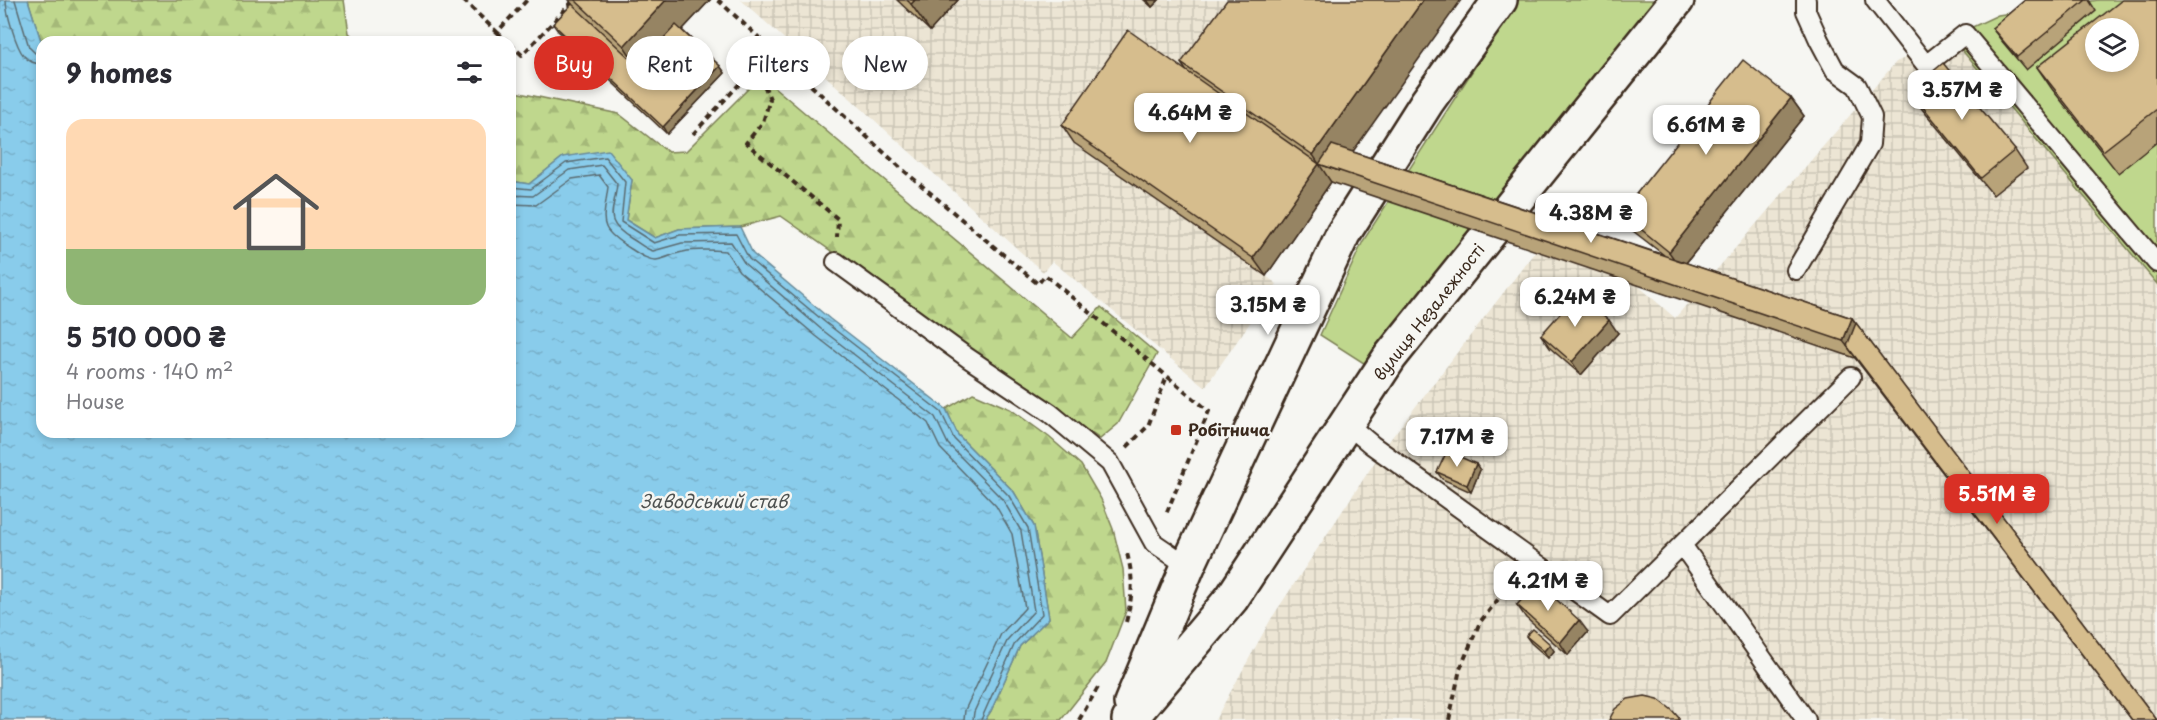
<!DOCTYPE html>
<html lang="en">
<head>
<meta charset="utf-8">
<style>
	body { margin:0; font-family:"Playpen Sans",sans-serif; background:#f2f2f3; color:#2b2b33; height:100vh; display:flex; flex-direction:column; font-size:22px; white-space:nowrap }
	* { box-sizing:border-box; margin:0 }
	p { font-size:20px; color:#7c7c81 }
	.icon { flex:none; width:33px; height:33px; fill:none; stroke:currentColor; stroke-width:2; stroke-linecap:round; stroke-linejoin:round }
	.map { position:relative; flex:1; overflow:hidden }
	.drawer { position:absolute; left:36px; top:36px; width:480px; height:402px; display:flex; flex-direction:column; background:#fff; border-radius:18px; box-shadow:0 3px 9px #0003 }
	.drawer>* { flex:none }
	.hud { position:absolute; left:534px; top:36px; width:570px; height:54px; display:flex; gap:12px }
	.tools { position:absolute; left:2085px; top:18px; display:grid; gap:12px }
	.tools a { display:grid; place-items:center; width:54px; height:54px; border-radius:50%; background:#fff; box-shadow:0 3px 9px #0003; font-size:30px }
	.price { position:absolute; translate:-50% -51px; padding:0 14px; border-radius:12px; background:#fff; color:#222; font-size:20px; line-height:39px; filter:drop-shadow(0 2px 3px #0008) }
	.price::after { content:''; position:absolute; left:50%; top:36px; width:18px; height:14px; margin-left:-9px; background:inherit; clip-path:polygon(0 0,100% 0,50% 100%) }
	.price.active { background:#d93025; color:#fff }
	ul { padding:0; list-style:none }
	li { display:grid; align-content:center; gap:12px; height:318px; padding:0 30px }
	li+li { border-top:2px solid #e1e1e2 }
	li span { display:grid; place-items:center; height:186px; border-radius:18px; color:#555 }
	li>.icon { margin-inline-start:auto }
	span .icon { width:108px; height:108px; fill:#fffc; stroke-width:1 }
	li b { font-size:26px }
	h2 { display:flex; justify-content:space-between; align-items:center; height:72px; padding:0 30px; font-size:26px }
	.chip { padding:0 21px; border-radius:27px; background:#fff; box-shadow:0 3px 9px #0003; font-size:21px; line-height:54px }
	.chip.active { background:#d93025; color:#fff }
	.map>svg:first-child { display:block }
</style>
</head>
<body>
<div class="map">
<svg width="2157" height="720" viewBox="0 0 2157 720">
	<defs>
		<pattern id="industrial-grid" width="8" height="8" patternUnits="userSpaceOnUse" patternTransform="scale(1.5)"><rect width="8" height="8" fill="#ece5d4"/><path d="M0 4h8M4 0v8" fill="none" stroke="#cbc5b6"/></pattern>
		<pattern id="forest-firs" width="22" height="20" patternUnits="userSpaceOnUse" patternTransform="scale(1.5)"><rect width="22" height="20" fill="#bfd78d"/><path d="M5 1l3.5 6h-7zM16 11l3.5 6h-7z" fill="#a5b979"/></pattern>
		<pattern id="water-ripples" width="26" height="14" patternUnits="userSpaceOnUse" patternTransform="scale(1.5)"><rect width="26" height="14" fill="#89cceb"/><path d="M2 4q2-2 4 0t4 0M15 11q2-2 4 0t4 0" fill="none" stroke="#77afc9"/></pattern>
	</defs>
	<rect width="100%" height="100%" fill="#f6f6f2"/>
	<filter id="ink" filterUnits="userSpaceOnUse"><feTurbulence type="fractalNoise" baseFrequency=".0167" numOctaves="2"/><feDisplacementMap in="SourceGraphic" scale="12" xChannelSelector="R" yChannelSelector="G"/><feConvolveMatrix kernelMatrix="1 2 1 2 8 2 1 2 1" color-interpolation-filters="sRGB"/></filter>
	<g filter="url(#ink)">
		<path fill="url(#industrial-grid)" d="M741 0H1461L1266 276 1277 284 1205 387 1052 261 1043 272Z
			M1951 37 2157 284V720H1215L1271 619 1386 445 1561 218 1675 318 1896 62Z"/>
		<path fill="#bfd78d" stroke="#7d8056" stroke-width="1.5" fill-rule="evenodd" d="M1518 0H1656L1370 367 1320 335 1363 241Z
			M2098 0H2157V284L1951 37 1998 15ZM2096 28H2128V62H2096Z"/>
		<path fill="url(#forest-firs)" stroke="#7d8056" stroke-width="1.5" d="M28 0H344L349 33 359 42H42V44Z
			M761 76 1072 338 1101 307 1157 354 1118 424 1100 439 781 216 740 227 679 229 655 238 626 220 632 180 563 157 529 184 510 181V91L619 114 668 152 686 151Z
			M973 393 1010 409 1049 437 1081 465 1101 499 1113 529 1123 569 1126 611 1106 663 1061 720H985L991 711 1020 646 1049 618 1034 526 1014 492 958 435 946 409Z"/>
		<path fill="url(#water-ripples)" stroke="#6a8b99" stroke-width="1.5" d="M0 0H28L42 44V432H510V181L529 184 563 157 608 150 632 180 626 220 655 238 679 229 740 227 753 254 830 319 946 409 958 435 1014 492 1034 526 1049 618 1020 646 991 711 985 720H0Z"/>
		<g fill="none" stroke-linecap="round" stroke-linejoin="round">
			<path stroke="#5a6b70" stroke-width="1.5" d="M6 0C6 12 16 47 24 56 29 62 35 64 42 64
				M15 0 29 47 35 53 42 55
				M510 187 531 189 566 163 605 157 625 182 621 222 654 243 680 235 736 234 749 259 826 323 941 412 954 439 1009 496 1028 528 1042 614 1015 643 981 720
				M510 195 533 196 569 170 602 165 617 184C614 213 602 221 632 239 639 243 645 249 653 251L682 243 731 242 745 264 821 329 935 417 948 444 1003 500 1021 531 1034 611 1008 639 974 712 973 720
				M510 204 536 205 572 179 599 175 608 187C603 224 597 228 631 249 639 254 647 260 656 260 666 259 674 253 683 252 696 249 713 250 726 251L739 271 816 336 928 423 940 448 996 506 1012 534 1025 608 1001 634 965 710 964 720"/>
			<defs>
				<path id="lane" d="M1875 0 1926 65 1965 34 2157 263
					M836 262 968 358 1050 413 1110 463 1154 543 1188 566
					M1796 270 1870 144 1872 117 1857 86 1835 70 1819 40 1806 11V0
					M1347 424 1372 445 1610 616 1851 377
					M1682 545 1806 720"/>
				<path id="secondary" d="M1131 703 1188 566 1343 234 1427 102 1500 0
					M1129 720 1232 598 1390 357 1677 0"/>
			</defs>
			<use href="#lane" stroke="#3b2a1e" stroke-width="22"/>
			<use href="#secondary" stroke="#3b2a1e" stroke-width="38"/>
			<path stroke="#3b2a1e" stroke-width="4" stroke-dasharray="6 4.5" stroke-linecap="butt" d="M463 0 497 32 527 0
				M718 0 902 169 1038 284 1045 275 1209 411 1166 514
				M497 32 508 42
				M510 44 522 55 574 0
				M756 66 770 99 763 122 746 143 838 219 837 237
				M693 134 771 50
				M1127 447 1148 426 1167 376
				M1126 622C1133 595 1134 577 1126 550
				M1079 720 1100 684
				M1449 720 1460 669 1480 622 1515 578"/>
			<use href="#lane" stroke="#f6f6f2" stroke-width="18"/>
			<use href="#secondary" stroke="#f6f6f2" stroke-width="33"/>
		</g>
		<path fill="#b8a379" stroke="#3b2a1e" stroke-width="1.5" d="M569 0H710L682 30 720 66 725 73 667 134 558 31 553 24 572 4Z
			M897 0H958L930 31Z
			M1144 0H1159L1152 7Z
			M2025 0H2089L2096 11 2026 70 2001 40 1992 28Z
			M2157 0V142L2118 173 2052 89 2037 67Z
			M1181 63 1353 152 1664 255 1633 231 1621 213 1791 98 1804 116 1686 263 1852 318 2157 720H2132L1855 358 1331 182 1266 276 1074 143 1062 125 1187 72Z
			M1910 91 2015 150 2027 168 1993 195 1922 109Z
			M1618 333 1581 375 1550 348 1541 335Z
			M1480 470 1471 492 1442 479 1437 472Z
			M1517 605 1588 632 1568 655 1526 618Z
			M1526 636 1554 651 1548 658 1531 643Z"/>
		<path fill="#968463" stroke="#3b2a1e" stroke-width="1.5" d="M666 0H710L642 73 624 46Z
			M915 0H958L930 31 911 4Z
			M1147 0H1159L1152 7Z
			M1423 0H1461L1339 171 1319 164 1331 182 1266 276 1253 258 1319 164 1313 155Z
			M720 66 725 73 667 134 663 127Z
			M1791 98 1804 116 1681 269 1669 252Z
			M1852 318 1864 335 1856 358 1843 341Z
			M1609 320 1618 333 1581 375 1572 362Z
			M1476 464 1480 470 1471 492 1467 485Z
			M1579 620 1588 632 1568 655 1560 643Z
			M1550 644 1554 651 1548 658 1544 651Z"/>
		<path fill="#d6bd8d" stroke="#3b2a1e" stroke-width="1.5" fill-rule="evenodd" d="M575 0H666L624 46Z
			M907 0H915L911 4Z
			M1227 0H1423L1313 155 1181 63Z
			M2025 0H2086L2017 57 1992 28Z
			M2122 0H2157V109L2103 151 2037 67ZM2096 28H2128V62H2096Z
			M572 4 638 66 676 25 720 66 663 127 553 24Z
			M1128 30 1319 164 1253 258 1062 125Z
			M1743 60 1791 98 1669 252 1621 213Z
			M1943 63 2015 150 1981 178 1910 91Z
			M1332 145 1852 318 1843 341 1319 164Z
			M1578 293 1609 320 1572 362 1541 335Z
			M1856 323 2157 720H2132L1847 346Z
			M1447 451 1476 464 1467 485 1437 472Z
			M1537 582 1579 620 1560 643 1517 605Z
			M1533 629 1550 644 1544 651 1526 636Z
			M1645 696 1658 699 1672 710 1679 718V720H1609L1615 709 1628 699Z"/>
	</g>
	<rect fill="#c8321e" stroke="#f6f6f2" stroke-width="2" x="1170" y="424" width="12" height="12" rx="3"/>
	<g text-anchor="middle" stroke-width="5" stroke-linejoin="round" paint-order="stroke">
		<g font-size="16" fill="#3b2a1e" stroke="#f6f6f2">
			<text transform="translate(1429 312) rotate(-52)" y="6">вулиця Незалежності</text>
		</g>
		<g font-size="16" font-weight="bold" fill="#3b2a1e" stroke="#f6f6f2" text-anchor="start">
			<text x="1188" y="436">Робітнича</text>
		</g>
		<g font-size="18" font-style="italic" fill="#4e5251" stroke="#f6f6f2">
			<text x="714" y="508">Заводський став</text>
		</g>
	</g>
</svg>
<div class="tools">
<a><svg class="icon" aria-label="layers" viewBox="0 0 24 24"><path d="M12 4l9 5-9 5-9-5zM3 14l9 5 9-5"/></svg></a>
</div>
<b class="price" style="left:1962px;top:121px">3.57M ₴</b>
<b class="price" style="left:1190px;top:144px">4.64M ₴</b>
<b class="price" style="left:1706px;top:156px">6.61M ₴</b>
<b class="price" style="left:1591px;top:244px">4.38M ₴</b>
<b class="price" style="left:1575px;top:328px">6.24M ₴</b>
<b class="price" style="left:1268px;top:336px">3.15M ₴</b>
<b class="price" style="left:1457px;top:468px">7.17M ₴</b>
<b class="price active" style="left:1997px;top:525px">5.51M ₴</b>
<b class="price" style="left:1548px;top:612px">4.21M ₴</b>
<div class="hud">
<a class="chip active">Buy</a>
<a class="chip">Rent</a>
<a class="chip">Filters</a>
<a class="chip">New</a>
</div>
<section class="drawer">
<h2>9 homes<svg class="icon" aria-label="filters" viewBox="0 0 24 24"><path d="M4 7h16M4 17h16"/><circle cx="9" cy="7" r="2"/><circle cx="15" cy="17" r="2"/></svg></h2>
<ul>
<li><span style="background:linear-gradient(#ffd9b3 70%,#8fb573 0)"><svg class="icon" aria-label="home" viewBox="0 0 24 24"><path d="M3 11l9-7 9 7M6 9v11h12V9"/></svg></span><div><b>5 510 000 ₴</b><p>4 rooms · 140 m²</p><p>House</p></div></li>
</ul>
</section>
</div>
</body>
</html>
